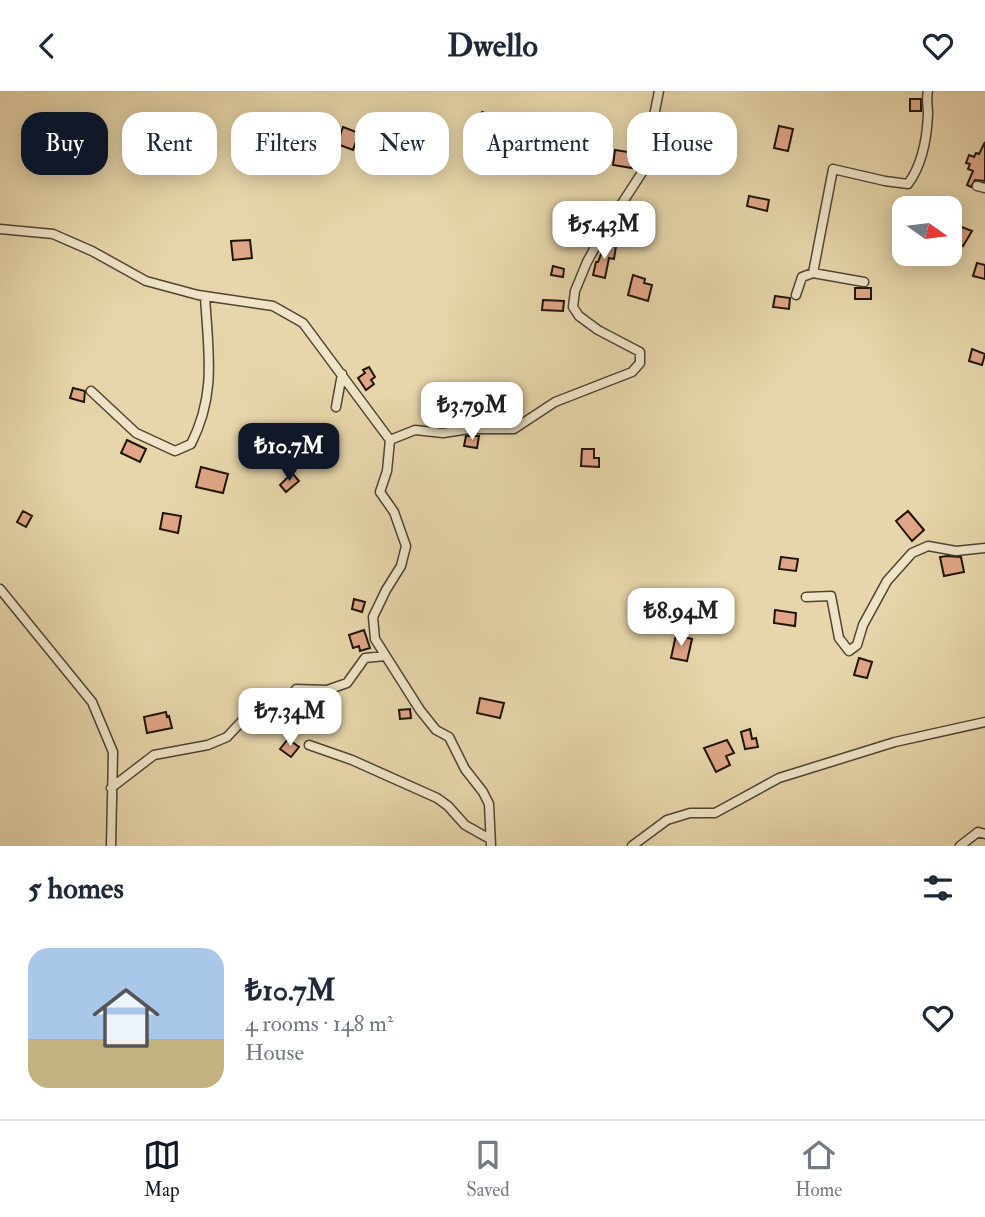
<!DOCTYPE html>
<html lang="en">
<head>
<meta charset="utf-8">
<style>
	body { margin:0; font-family:"IM FELL Double Pica",serif; background:#f6f6f7; color:#1f2937; height:100vh; display:flex; flex-direction:column; font-size:26px; white-space:nowrap }
	* { box-sizing:border-box; margin:0 }
	p { font-size:23px; color:#747a83 }
	.icon { flex:none; width:38px; height:38px; fill:none; stroke:currentColor; stroke-width:2; stroke-linecap:round; stroke-linejoin:round }
	.map { position:relative; height:755px; overflow:hidden }
	.drawer { display:flex; flex-direction:column; background:#fff; flex:1 }
	.drawer>* { flex:none }
	.top-card { position:absolute; left:21px; top:21px; width:943px; height:63px; display:flex; gap:14px }
	.needle { width:46px; rotate:104deg }
	.controls { position:absolute; left:892px; top:105px; display:grid; gap:14px }
	.controls a { display:grid; place-items:center; width:70px; height:70px; border-radius:14px; background:#fff; box-shadow:0 4px 18px #0003; font-size:35px }
	.price { position:absolute; translate:-50% -60px; padding:0 16px; border-radius:14px; background:#fff; color:#222; font-size:23px; line-height:46px; filter:drop-shadow(0 2px 4px #0008) }
	.price::after { content:''; position:absolute; left:50%; top:42px; width:21px; height:16px; margin-left:-10px; background:inherit; clip-path:polygon(0 0,100% 0,50% 100%) }
	.price.active { background:#111827; color:#fff }
	ul { padding:0; list-style:none }
	li { display:flex; align-items:center; gap:21px; height:175px; padding:0 28px }
	li span { display:grid; place-items:center; flex:none; width:196px; height:140px; border-radius:21px; color:#555 }
	li>.icon { margin-inline-start:auto }
	span .icon { width:84px; height:84px; fill:#fffc; stroke-width:1 }
	li b { font-size:30px }
	h2 { display:flex; justify-content:space-between; align-items:center; height:84px; padding:0 28px; font-size:30px }
	.chip { padding:0 24px; border-radius:21px; background:#fff; box-shadow:0 4px 18px #0003; font-size:24px; line-height:63px }
	.chip.active { background:#111827; color:#fff }
	header { display:flex; justify-content:space-between; align-items:center; height:91px; padding:0 28px; background:#fff; font-size:32px; font-weight:700 }
	.dock { display:flex; justify-content:space-around; align-items:center; height:98px; border-top:2px solid #e0e1e3; background:#fff; font-size:19px; color:#747a83 }
	.dock a { display:grid; justify-items:center; gap:4px }
	.dock .active { color:#111827 }
	.map>svg:first-child { display:block }
</style>
</head>
<body>
<header><svg class="icon" aria-label="back" viewBox="0 0 24 24"><path d="M15 5l-7 7 7 7"/></svg>Dwello<svg class="icon" aria-label="heart" viewBox="0 0 24 24"><path d="M12 20l-8-8c-3-5 5-10 8-4 3-6 11-1 8 4z"/></svg></header>
<div class="map">
<svg width="985" height="755" viewBox="0 0 985 755">
	<rect width="100%" height="100%" fill="#e7d6ab"/>
	<filter id="stains"><feTurbulence type="fractalNoise" baseFrequency=".00286" numOctaves="4"/><feColorMatrix values="0 0 0 0 .2 0 0 0 0 .09 0 0 0 0 .02 0 0 0 .5 -.17"/></filter>
	<radialGradient id="worn" r=".72"><stop offset=".6" stop-color="#630" stop-opacity="0"/><stop offset="1" stop-color="#630" stop-opacity=".3"/></radialGradient>
	<path fill="#e0a687" stroke="#1f1409" stroke-width="2" d="M910 8H921V20H910Z
		M482 21 491 24 483 39 475 35Z
		M779 35 793 38 788 60 774 57Z
		M343 36 359 42 353 59 337 53Z
		M985 51V90L975 89 971 96 967 94 973 80 968 78 970 73 966 72 969 64 974 66 976 62 979 63Z
		M615 59 635 62 632 77 613 74Z
		M749 105 769 109 767 120 747 115Z
		M954 133 972 140 963 155 950 147V140Z
		M250 149 252 167 233 169 231 150Z
		M605 153 616 155 614 168 609 167 605 187 593 184 596 171H598Z
		M977 172 985 174V188L973 185Z
		M553 175 564 178 563 186 551 184Z
		M633 184 645 188 644 192 652 194 648 210 628 204Z
		M855 197H871V208H855Z
		M775 205 790 207 789 218 773 216Z
		M543 209 564 210 563 220 542 219Z
		M972 258 985 263 982 274 969 270Z
		M369 276 375 286 371 289 374 293 366 299 358 287 365 282 363 279Z
		M73 297 85 300 84 311 70 307Z
		M466 345H479L477 357 464 355Z
		M127 349 146 358 140 371 121 362Z
		M582 358H594V367H599V376L581 375Z
		M201 376 228 383 223 402 196 396Z
		M292 382 299 390 286 401 280 394Z
		M23 420 32 425 26 436 17 431Z
		M908 420 924 439 912 450 896 430Z
		M163 422 181 425 178 442 160 438Z
		M947 465 961 466 964 481 944 485 940 466Z
		M781 466 798 468 796 480 779 478Z
		M354 508 365 511 362 521 352 518Z
		M775 519 796 522 795 535 774 532Z
		M364 539 370 557 360 560 359 555 353 557 349 544Z
		M676 544 692 548 687 570 671 567Z
		M859 567 872 571 867 587 854 584Z
		M480 607 504 612 500 627 477 622Z
		M410 618 411 627 400 628 399 619Z
		M166 621 167 626 169 625 172 637 147 642 144 626Z
		M750 638 752 648 756 647 758 656 745 658 741 641Z
		M288 648 299 656 291 666 280 658Z
		M727 649 734 662 726 665 730 674 716 681 704 657Z"/>
	<g fill="none" stroke-linecap="round" stroke-linejoin="round">
		<defs>
			<path id="street" d="M977 95 985 97
				M0 138 53 143 92 160 146 190 198 204 273 215 303 232 390 349 387 380 380 401 394 421 406 455 401 475 386 499 373 526 375 548 420 619 436 639 449 646 465 678 483 701 489 713 491 755
				M864 191 813 182 833 78 885 90 908 93C922 74 927 47 928 23 928 15 926 8 928 0
				M796 204 802 186 813 182
				M91 300 136 342 175 360 191 353C217 302 208 260 205 205
				M336 316 342 283
				M390 349 415 339 443 342 469 338H514L555 311 632 281 640 272V261L598 239 579 225 573 216 575 200 587 171 604 140 643 80 659 0
				M0 498 92 611 113 661 111 755
				M806 506 831 505 839 547 849 560 857 554 863 534 887 490 912 462 928 455 956 460 985 457
				M309 654 352 669 437 707 448 715 465 734 490 748
				M111 697 154 664 208 654 227 646 242 630 266 633 279 626 296 598 327 599 347 592 365 567 385 565
				M632 755 667 729 690 722H715L779 687 895 651 985 631
				M960 755 978 741 985 743"/>
		</defs>
		<use href="#street" stroke="#514432" stroke-width="11"/>
		<use href="#street" stroke="#efe4c8" stroke-width="8"/>
	</g>
	<rect width="100%" height="100%" filter="url(#stains)"/>
	<rect width="100%" height="100%" fill="url(#worn)"/>
</svg>
<div class="controls">
<a><svg class="needle" viewBox="-14 -14 28 28"><path d="M0-13l5 13h-10z" fill="#e53935"/><path d="M0 13l5-13h-10z" fill="#747a83"/></svg></a>
</div>
<b class="price" style="left:604px;top:170px">₺5.43M</b>
<b class="price" style="left:472px;top:351px">₺3.79M</b>
<b class="price active" style="left:289px;top:392px">₺10.7M</b>
<b class="price" style="left:681px;top:557px">₺8.94M</b>
<b class="price" style="left:290px;top:657px">₺7.34M</b>
<div class="top-card">
<a class="chip active">Buy</a>
<a class="chip">Rent</a>
<a class="chip">Filters</a>
<a class="chip">New</a>
<a class="chip">Apartment</a>
<a class="chip">House</a>
</div>
</div>
<section class="drawer">
<h2>5 homes<svg class="icon" aria-label="filters" viewBox="0 0 24 24"><path d="M4 7h16M4 17h16"/><circle cx="9" cy="7" r="2"/><circle cx="15" cy="17" r="2"/></svg></h2>
<ul>
<li><span style="background:linear-gradient(#a9c7e8 65%,#c2b280 0)"><svg class="icon" aria-label="home" viewBox="0 0 24 24"><path d="M3 11l9-7 9 7M6 9v11h12V9"/></svg></span><div><b>₺10.7M</b><p>4 rooms · 148 m²</p><p>House</p></div><svg class="icon" aria-label="heart" viewBox="0 0 24 24"><path d="M12 20l-8-8c-3-5 5-10 8-4 3-6 11-1 8 4z"/></svg></li>
</ul>
</section>
<nav class="dock">
<a class="active"><svg class="icon" aria-label="map" viewBox="0 0 24 24"><path d="M3 6l6-2 6 2 6-2v14l-6 2-6-2-6 2zM9 4v14M15 6v14"/></svg>Map</a>
<a><svg class="icon" aria-label="saved" viewBox="0 0 24 24"><path d="M7 4h10v16l-5-4-5 4z"/></svg>Saved</a>
<a><svg class="icon" aria-label="home" viewBox="0 0 24 24"><path d="M3 11l9-7 9 7M6 9v11h12V9"/></svg>Home</a>
</nav>
</body>
</html>
